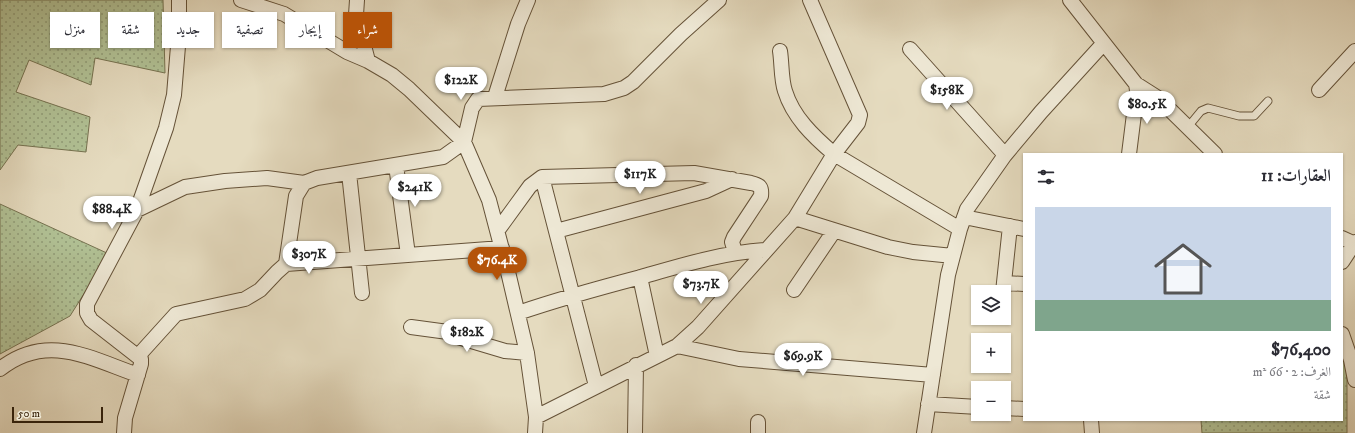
<!DOCTYPE html>
<html lang="ar">
<head>
<meta charset="utf-8">
<style>
	body { margin:0; font-family:"IM FELL DW Pica",Amiri,serif; background:#f7f7f7; color:#2b2b33; direction:rtl; height:100vh; display:flex; flex-direction:column; font-size:15px; white-space:nowrap }
	* { box-sizing:border-box; margin:0 }
	p { font-size:13px; color:#7c7c81 }
	.icon { flex:none; width:22px; height:22px; fill:none; stroke:currentColor; stroke-width:2; stroke-linecap:round; stroke-linejoin:round }
	.map { position:relative; flex:1; overflow:hidden; direction:ltr }
	.drawer { position:absolute; left:1023px; top:153px; width:320px; height:268px; display:flex; flex-direction:column; background:#fff; border-radius:0px; box-shadow:0 1px 3px #0004; direction:rtl }
	.drawer>* { flex:none }
	.guide { position:absolute; left:12px; top:12px; width:380px; height:36px; direction:rtl; display:flex; gap:8px }
	.buttons { position:absolute; left:971px; top:285px; display:grid; gap:8px }
	.buttons a { display:grid; place-items:center; width:40px; height:40px; border-radius:0px; background:#fff; box-shadow:0 1px 3px #0004; font-size:20px }
	.scale { position:absolute; left:12px; bottom:10px; width:91px; box-sizing:border-box; padding-left:4px; border:2px solid #3a240b; border-top:0; font-size:11px; line-height:14px; white-space:nowrap; color:#3a240b; -webkit-text-stroke:3px #eee8d5; paint-order:stroke }
	.price { position:absolute; translate:-50% -34px; padding:0 9px; border-radius:14px; background:#fff; color:#222; font-size:13px; line-height:26px; filter:drop-shadow(0 1px 2px #0008) }
	.price::after { content:''; position:absolute; left:50%; top:24px; width:12px; height:9px; margin-left:-6px; background:inherit; clip-path:polygon(0 0,100% 0,50% 100%) }
	.price.current { background:#b45309; color:#fff }
	ul { padding:0; list-style:none }
	li { display:grid; align-content:center; gap:8px; height:212px; padding:0 12px }
	li+li { border-top:1px solid #e1e1e2 }
	li span { display:grid; place-items:center; height:124px; border-radius:0px; color:#555 }
	li>.icon { margin-inline-start:auto }
	span .icon { width:72px; height:72px; fill:#fffc; stroke-width:1 }
	li b { font-size:17px }
	h2 { display:flex; justify-content:space-between; align-items:center; height:48px; padding:0 12px; font-size:17px }
	.chip { padding:0 14px; border-radius:0px; background:#fff; box-shadow:0 1px 3px #0004; font-size:14px; line-height:36px }
	.chip.current { background:#b45309; color:#fff }
	.map>svg:first-child { display:block }
</style>
</head>
<body>
<div class="map">
<svg width="1355" height="433" viewBox="0 0 1355 433">
	<defs>
		<pattern id="grass-dots" width="8" height="8" patternUnits="userSpaceOnUse"><rect width="8" height="8" fill="#b1c195"/><path d="M2 2h.1M6 6h.1" fill="none" stroke="#919d78" stroke-width="1.8" stroke-linecap="round"/></pattern>
	</defs>
	<rect width="100%" height="100%" fill="#e5dbbf"/>
	<filter id="stains"><feTurbulence type="fractalNoise" baseFrequency=".005" numOctaves="4"/><feColorMatrix values="0 0 0 0 .2 0 0 0 0 .09 0 0 0 0 .02 0 0 0 .5 -.17"/></filter>
	<radialGradient id="worn" r=".72"><stop offset=".6" stop-color="#630" stop-opacity="0"/><stop offset="1" stop-color="#630" stop-opacity=".3"/></radialGradient>
	<path fill="url(#grass-dots)" stroke="#767250" d="M0 0H163L165 73 95 58 91 85 29 60 16 92 90 117 86 152 18 145 0 170Z
		M0 204 109 254 70 316 0 354Z
		M1342 356 1347 369V433H1202L1201 420H1342Z"/>
	<g fill="none" stroke-linecap="round" stroke-linejoin="round">
		<defs>
			<path id="service" d="M1187 128 1201 111 1208 108 1239 116H1254L1268 101"/>
			<path id="minor" d="M241 0 284 14 347 52 368 61
				M357 0 356 15 368 61 392 75 409 89 464 142 489 200 509 276 527 353 536 417 535 433
				M810 0 860 115 858 123 834 154 960 229
				M1070 0 1136 84 1137 90 1129 154
				M910 49 1005 155
				M1136 84 1158 98 1215 154
				M1319 90 1355 51
				M495 97 518 24 528 0
				M396 165 408 255
				M349 173 362 293
				M542 177 596 386
				M137 210 185 187 225 181 267 178 304 183
				M964 217 1024 229
				M795 218 888 247 913 252 953 256
				M498 230 530 186 542 177 694 173 751 183C760 185 762 187 761 196L734 237 732 242 735 252
				M556 231 706 191 732 179
				M1342 238 1355 244
				M1342 262 1355 242
				M286 264 296 196 304 183 317 178 443 157 464 142 472 108 478 99 604 94 624 88 633 82 681 34 719 0
				M640 277 657 356
				M1004 283 1024 284
				M794 290 834 231
				M1003 292 1010 226
				M518 313C559 299 599 288 641 277 683 265 721 253 765 250
				M411 327 448 332 458 337 505 351 527 353
				M1342 334 1351 360 1355 380
				M677 346 739 359 933 375
				M138 356 176 314 245 299 260 290 277 272 286 264 502 248
				M0 369C47 332 89 358 138 375
				M928 404 978 407
				M1004 408 1024 409
				M536 417 677 346 698 327 795 218 834 154C813 136 793 117 785 91 781 79 782 64 780 51
				M1091 420 1092 433
				M758 422V433
				M124 433 125 418 141 364V359L91 320 87 313V304L137 210 166 128 174 95 179 34V0
				M635 433 636 365
				M924 433 948 275 960 229 967 209 1005 155 1041 112 1103 44"/>
		</defs>
		<use href="#service" stroke="#655238" stroke-width="9"/>
		<use href="#minor" stroke="#655238" stroke-width="16"/>
		<use href="#service" stroke="#eee8d5" stroke-width="7"/>
		<use href="#minor" stroke="#eee8d5" stroke-width="14"/>
	</g>
	<rect width="100%" height="100%" filter="url(#stains)"/>
	<rect width="100%" height="100%" fill="url(#worn)"/>
</svg>
<div class="buttons">
<a><svg class="icon" aria-label="layers" viewBox="0 0 24 24"><path d="M12 4l9 5-9 5-9-5zM3 14l9 5 9-5"/></svg></a>
<a>+</a>
<a>−</a>
</div>
<div class="scale">50 m</div>
<b class="price" style="left:461px;top:101px">$122K</b>
<b class="price" style="left:947px;top:111px">$158K</b>
<b class="price" style="left:1147px;top:125px">$80.5K</b>
<b class="price" style="left:640px;top:195px">$117K</b>
<b class="price" style="left:415px;top:208px">$241K</b>
<b class="price" style="left:112px;top:230px">$88.4K</b>
<b class="price" style="left:309px;top:275px">$307K</b>
<b class="price current" style="left:497px;top:281px">$76.4K</b>
<b class="price" style="left:701px;top:305px">$73.7K</b>
<b class="price" style="left:467px;top:353px">$182K</b>
<b class="price" style="left:803px;top:377px">$69.9K</b>
<div class="guide">
<a class="chip current">شراء</a>
<a class="chip">إيجار</a>
<a class="chip">تصفية</a>
<a class="chip">جديد</a>
<a class="chip">شقة</a>
<a class="chip">منزل</a>
</div>
<section class="drawer">
<h2>العقارات: 11<svg class="icon" aria-label="filters" viewBox="0 0 24 24"><path d="M4 7h16M4 17h16"/><circle cx="9" cy="7" r="2"/><circle cx="15" cy="17" r="2"/></svg></h2>
<ul>
<li><span style="background:linear-gradient(#c9d6e8 75%,#7fa58c 0)"><svg class="icon" aria-label="home" viewBox="0 0 24 24"><path d="M3 11l9-7 9 7M6 9v11h12V9"/></svg></span><div><b>$76,400</b><p>الغرف: 2 · 66 m²</p><p>شقة</p></div></li>
</ul>
</section>
</div>
</body>
</html>
